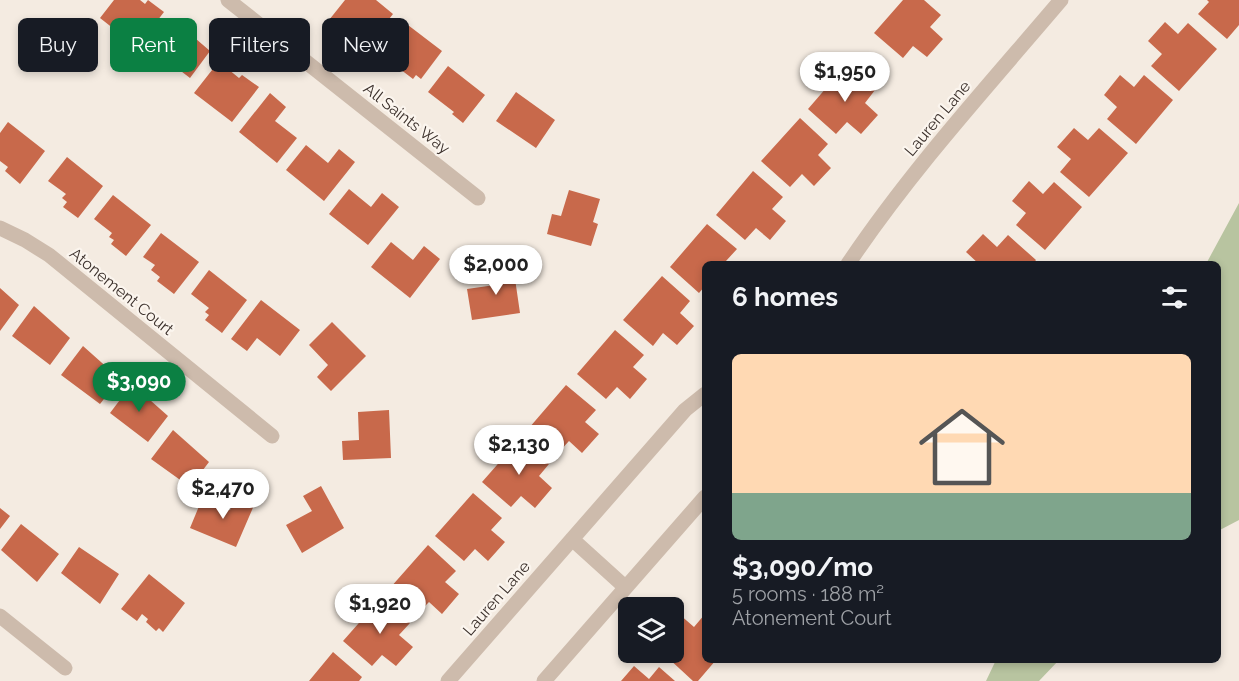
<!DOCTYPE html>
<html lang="en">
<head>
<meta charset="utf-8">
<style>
	body { margin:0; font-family:Raleway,sans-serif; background:#242831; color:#f1f3f6; height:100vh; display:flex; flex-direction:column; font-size:22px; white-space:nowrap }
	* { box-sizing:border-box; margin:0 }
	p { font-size:20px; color:#9ea1a6 }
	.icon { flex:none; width:33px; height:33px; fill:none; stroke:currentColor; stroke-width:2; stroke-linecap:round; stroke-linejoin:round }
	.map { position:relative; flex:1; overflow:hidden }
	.details { position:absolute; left:702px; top:261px; width:519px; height:402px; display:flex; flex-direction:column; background:#171b24; border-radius:9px; box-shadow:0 3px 9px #0003 }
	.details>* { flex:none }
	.top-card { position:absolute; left:18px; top:18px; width:570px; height:54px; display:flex; gap:12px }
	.buttons { position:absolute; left:618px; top:597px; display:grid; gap:12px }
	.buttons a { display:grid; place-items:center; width:66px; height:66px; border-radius:9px; background:#171b24; box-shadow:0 3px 9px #0003; font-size:30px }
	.price { position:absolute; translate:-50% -51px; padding:0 14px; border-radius:21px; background:#fff; color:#222; font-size:20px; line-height:39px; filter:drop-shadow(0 2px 3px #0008) }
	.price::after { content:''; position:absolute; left:50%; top:36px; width:18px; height:14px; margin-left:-9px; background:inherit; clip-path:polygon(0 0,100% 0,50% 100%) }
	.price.active { background:#0b8043; color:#fff }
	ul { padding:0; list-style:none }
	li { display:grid; align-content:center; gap:12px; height:318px; padding:0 30px }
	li+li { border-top:2px solid #363941 }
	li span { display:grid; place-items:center; height:186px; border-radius:9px; color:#555 }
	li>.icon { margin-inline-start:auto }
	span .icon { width:108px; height:108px; fill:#fffc; stroke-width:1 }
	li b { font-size:26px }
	h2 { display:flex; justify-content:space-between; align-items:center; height:72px; padding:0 30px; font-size:26px }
	.pill { padding:0 21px; border-radius:9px; background:#171b24; box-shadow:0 3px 9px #0003; font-size:21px; line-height:54px }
	.pill.active { background:#0b8043; color:#fff }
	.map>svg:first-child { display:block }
</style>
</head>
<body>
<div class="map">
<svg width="1239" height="681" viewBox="0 0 1239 681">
	<rect width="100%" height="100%" fill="#f4ebe1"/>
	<path fill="#b8c4a0" d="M1239 203V520L1218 531V264H1206Z
		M996 660H1059L1039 681H986Z"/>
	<path fill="#c8694b" d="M114 0H140L145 4 148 0 164 12 137 47 100 18Z
		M345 0H376L393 14 371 42 367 39 365 41 349 28 345 32 329 20Z
		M903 0H924L941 15 930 27 943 39 927 57 913 46 903 58 874 33Z
		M1207 0H1239V25L1227 39 1198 14 1209 2Z
		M174 20 210 51 190 78 152 49Z
		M404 22 442 51 421 79 416 75 413 79 396 66 393 69 377 57Z
		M1165 22 1178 34 1188 23 1217 49 1179 91 1151 66 1162 54 1148 41Z
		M216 65 220 68 223 65 239 78 242 75 259 87 232 122 194 93Z
		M846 65 875 90 865 103 878 115 861 134 847 122 836 134 808 109Z
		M448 66 485 95 463 123 452 114 454 112 428 92Z
		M1120 75 1134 87 1144 75 1173 100 1136 144 1107 119 1117 107 1104 95Z
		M516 92 555 120 536 148 496 121Z
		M270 93 286 107 275 121 297 138 277 163 239 132Z
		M800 118 828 144 818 155 831 168 814 186 802 174 790 187 761 161Z
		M8 122 45 151 20 184 5 171 8 167 0 161V133Z
		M1074 128 1088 140 1099 128 1128 153 1089 197 1060 172 1071 159 1057 147Z
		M306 145 328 163 339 149 355 162 324 201 286 170Z
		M67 157 103 186 78 218 63 207 67 202 62 198 66 194 48 181Z
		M753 171 783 197 772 209 786 221 770 240 756 228 745 240 716 215Z
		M1029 181 1043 194 1054 182 1082 207 1045 250 1016 225 1026 213 1012 201Z
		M349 189 371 207 382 193 399 207 368 245 329 214Z
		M569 190 600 199 593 222 598 224 591 246 547 234 552 214 561 216Z
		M113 195 151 225 126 256 111 244 114 240 109 237 112 233 94 219Z
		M707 224 737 249 726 261 730 264H705V286L699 293 670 267Z
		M161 233 199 262 174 294 157 281 160 277 151 270 155 265 143 257Z
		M983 234 997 247 1008 235 1036 260 1033 264H979L966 252Z
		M391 242 413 260 424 246 440 259 410 298 371 267Z
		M513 265 520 313 472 320 467 289 495 285 492 268Z
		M209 270 247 300 222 333 205 320 209 315 205 312 209 308 191 294Z
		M662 276 690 301 680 313 694 326 677 345 663 333 653 346 623 320Z
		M0 288 19 305 0 331Z
		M261 300 300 330 280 356 257 338 247 351 231 339Z
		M34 306 70 338 50 365 12 336Z
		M332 322 366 356 331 391 317 377 328 365 309 345Z
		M615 330 644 355 633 367 647 379 630 399 617 387 606 399 577 374Z
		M83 346 120 379 100 404 61 375Z
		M132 384 168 416 148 442 110 413Z
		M566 385 596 410 585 422 599 434 582 453 569 441 558 453 529 428Z
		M389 410 391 458 343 460 342 441 359 440 358 412Z
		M173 430 209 462 190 487 151 459Z
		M520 439 549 464 539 476 552 488 535 508 521 496 511 507 482 482Z
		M321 486 344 528 302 553 286 525 312 511 303 496Z
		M473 493 502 518 491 530 505 542 488 561 475 549 464 561 435 536Z
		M236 495 255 503 236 547 190 528 202 499 230 510Z
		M0 508 10 516 0 529Z
		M21 524 59 554 37 582 1 550Z
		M428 545 456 571 445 582 459 594 442 614 429 602 418 613 390 588Z
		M79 547 119 574 100 604 61 573Z
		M149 574 185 603 163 632 159 628 156 631 146 622 148 619 142 614 137 621 121 609Z
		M381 598 410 623 399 635 413 647 396 666 382 655 372 666 343 641Z
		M679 614 694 627 705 614V660H716L698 681H693L667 657 674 652 677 645 674 642V620Z
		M333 652 362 677 359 681H309Z
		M634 666 649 679 659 667 675 681H621Z"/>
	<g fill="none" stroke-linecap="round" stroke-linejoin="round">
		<path stroke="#cdbbac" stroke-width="15" d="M228 0 478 198
			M0 228 25 240 49 255 272 436
			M848 264C911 170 988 86 1061 0
			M572 539 625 587
			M0 616 65 668
			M448 681 685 410 705 394
			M544 681 705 497"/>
	</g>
	<g text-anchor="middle" stroke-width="4.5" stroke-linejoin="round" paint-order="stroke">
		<g font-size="16" fill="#3b302b" stroke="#fbf5ee">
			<text transform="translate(407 118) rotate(38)" y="6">All Saints Way</text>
			<text transform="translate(937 118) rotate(-50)" y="6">Lauren Lane</text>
			<text transform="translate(122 291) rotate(39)" y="6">Atonement Court</text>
			<text transform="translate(496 598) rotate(-49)" y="6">Lauren Lane</text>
		</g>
	</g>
</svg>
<div class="buttons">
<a><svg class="icon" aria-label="layers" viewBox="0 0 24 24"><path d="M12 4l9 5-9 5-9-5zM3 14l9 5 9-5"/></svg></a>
</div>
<b class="price" style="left:845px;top:103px">$1,950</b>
<b class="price" style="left:496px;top:296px">$2,000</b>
<b class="price active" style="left:139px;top:413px">$3,090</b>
<b class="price" style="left:519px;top:476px">$2,130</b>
<b class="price" style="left:223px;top:520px">$2,470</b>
<b class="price" style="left:380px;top:635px">$1,920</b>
<div class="top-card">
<a class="pill">Buy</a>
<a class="pill active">Rent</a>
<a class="pill">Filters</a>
<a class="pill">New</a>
</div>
<section class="details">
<h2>6 homes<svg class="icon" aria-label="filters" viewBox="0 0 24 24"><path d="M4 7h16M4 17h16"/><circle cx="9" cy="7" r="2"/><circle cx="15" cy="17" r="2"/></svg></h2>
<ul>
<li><span style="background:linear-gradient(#ffd9b3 75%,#7fa58c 0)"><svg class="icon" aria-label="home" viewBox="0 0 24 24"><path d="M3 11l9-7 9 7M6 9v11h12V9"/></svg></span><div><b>$3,090/mo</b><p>5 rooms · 188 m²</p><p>Atonement Court</p></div></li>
</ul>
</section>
</div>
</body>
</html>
